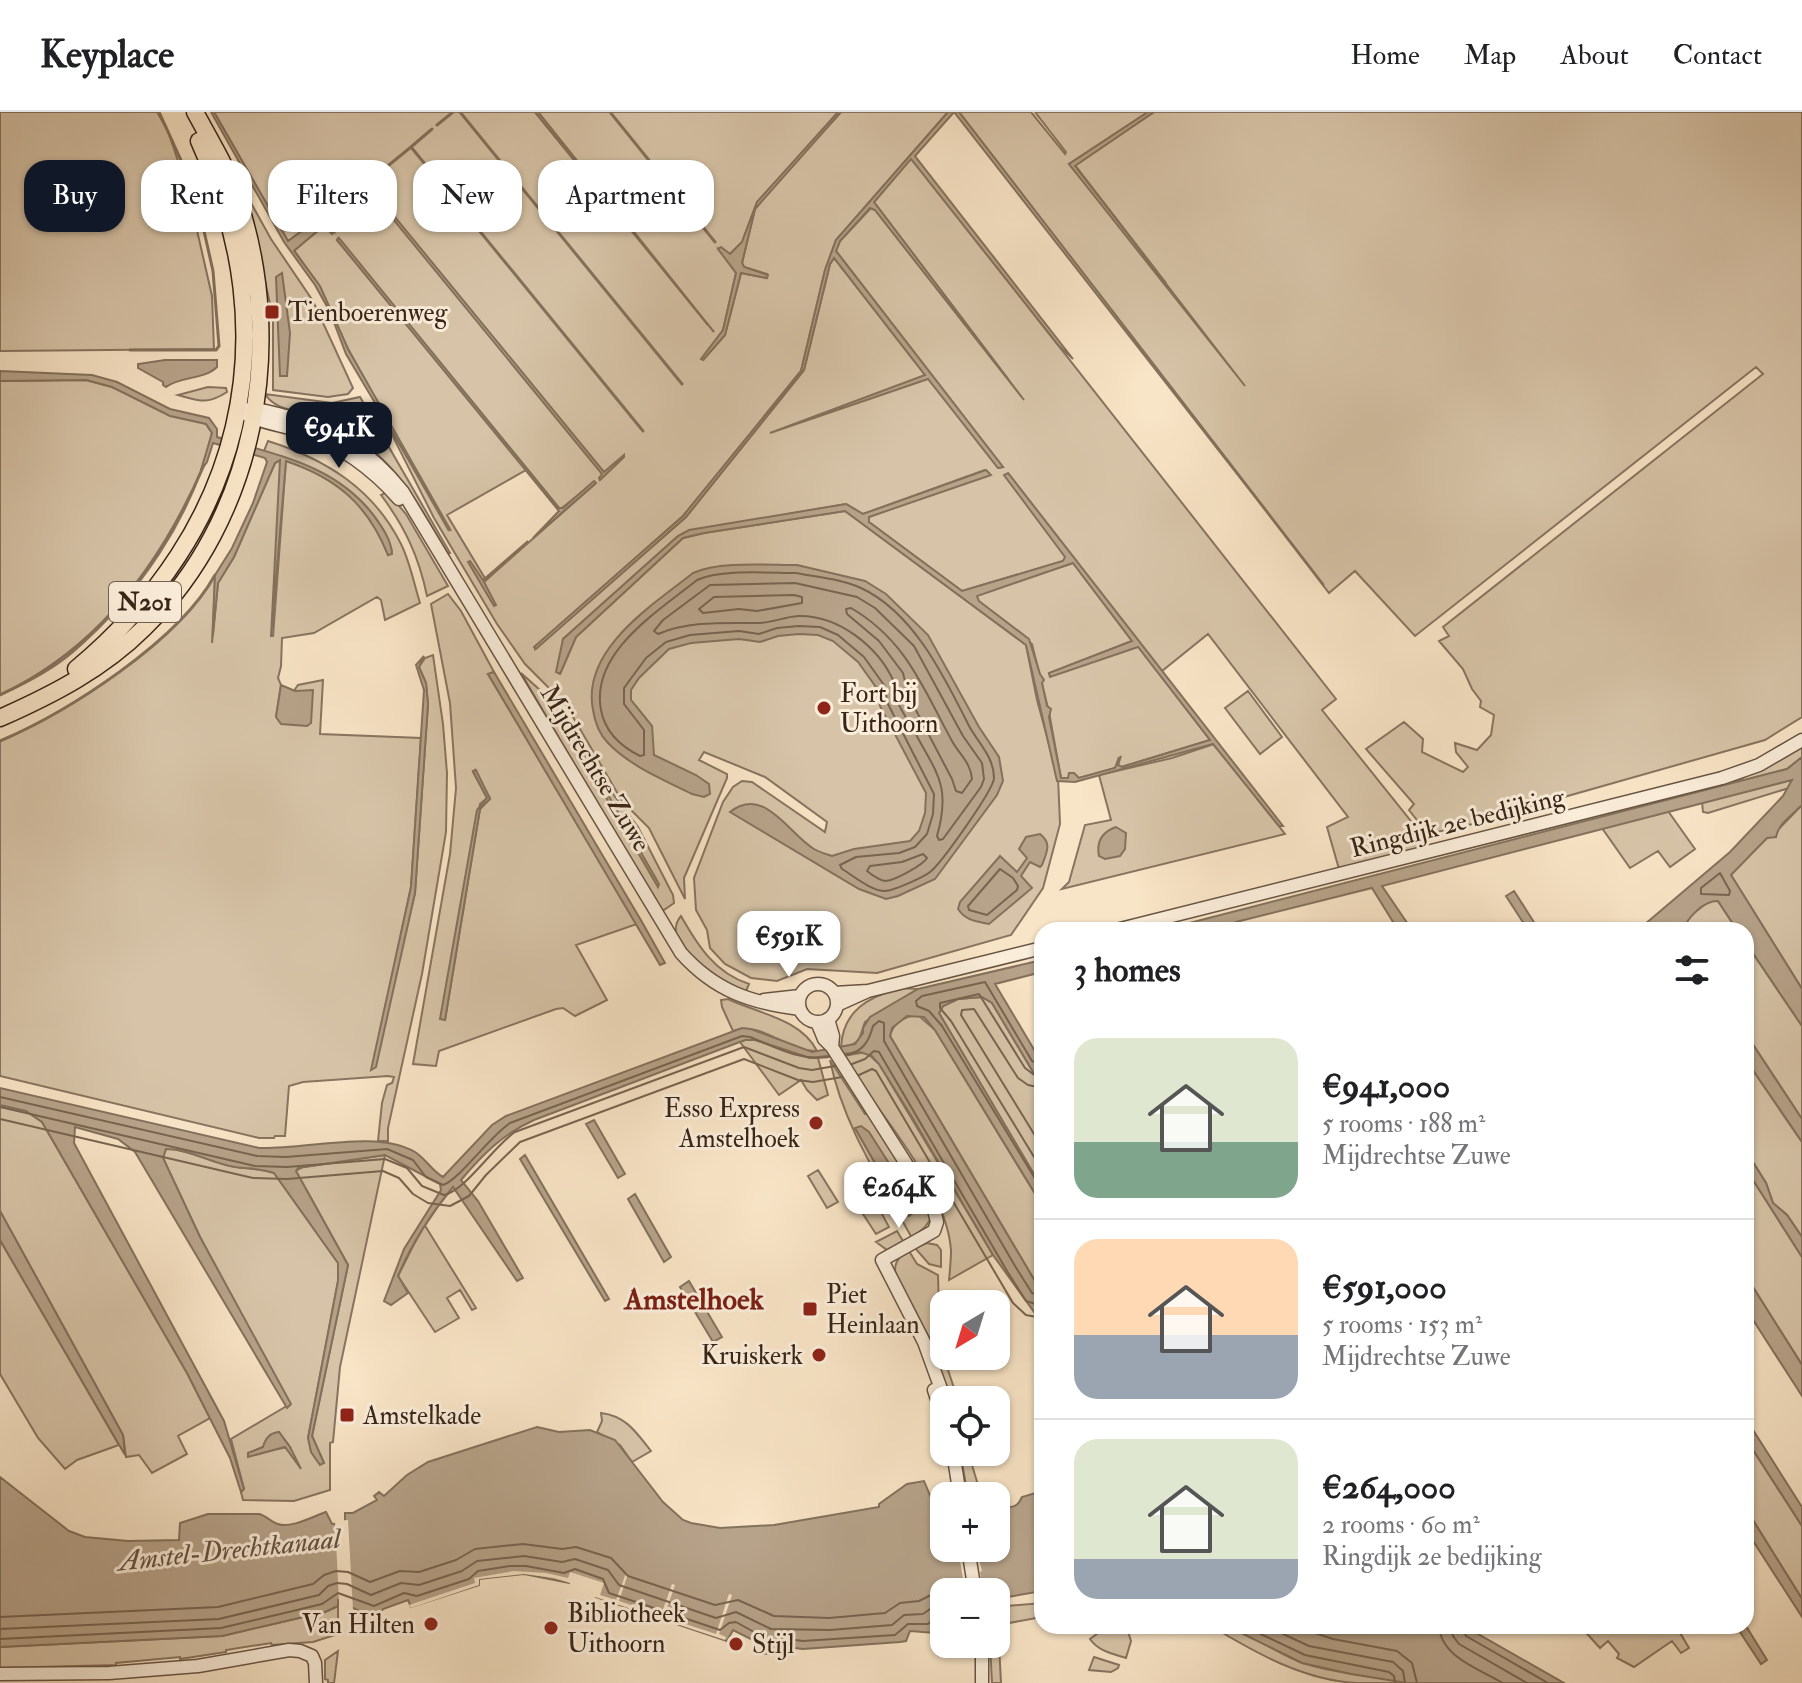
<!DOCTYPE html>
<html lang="en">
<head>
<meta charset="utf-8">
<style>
	body { margin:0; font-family:"IM FELL Double Pica",serif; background:#f2f2f2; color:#202124; height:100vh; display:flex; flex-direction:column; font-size:30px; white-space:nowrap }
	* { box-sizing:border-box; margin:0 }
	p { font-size:26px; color:#757577 }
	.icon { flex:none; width:44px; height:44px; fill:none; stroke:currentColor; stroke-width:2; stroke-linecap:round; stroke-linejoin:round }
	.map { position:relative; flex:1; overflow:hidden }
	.details { position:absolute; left:1034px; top:810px; width:720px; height:712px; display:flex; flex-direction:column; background:#fff; border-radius:24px; box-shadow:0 2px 6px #0004 }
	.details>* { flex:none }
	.top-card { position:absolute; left:24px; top:48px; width:760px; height:72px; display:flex; gap:16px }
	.needle { width:52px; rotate:218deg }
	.buttons { position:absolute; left:930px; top:1178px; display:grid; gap:16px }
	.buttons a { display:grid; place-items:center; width:80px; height:80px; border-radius:16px; background:#fff; box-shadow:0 2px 6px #0004; font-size:40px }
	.price { position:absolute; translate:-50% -68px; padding:0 18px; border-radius:16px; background:#fff; color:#222; font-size:26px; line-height:52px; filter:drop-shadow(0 2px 4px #0008) }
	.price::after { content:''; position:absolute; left:50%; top:48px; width:24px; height:18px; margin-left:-12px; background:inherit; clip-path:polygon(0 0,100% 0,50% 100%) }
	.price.on { background:#111827; color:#fff }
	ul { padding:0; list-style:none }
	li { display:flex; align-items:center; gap:24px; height:200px; padding:0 40px }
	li+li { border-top:2px solid #e0e0e0 }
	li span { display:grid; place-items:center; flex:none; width:224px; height:160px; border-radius:24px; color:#555 }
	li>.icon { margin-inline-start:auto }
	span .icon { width:96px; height:96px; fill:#fffc; stroke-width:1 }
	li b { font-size:34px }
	h2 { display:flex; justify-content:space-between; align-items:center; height:96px; padding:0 40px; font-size:34px }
	.pill { padding:0 28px; border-radius:24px; background:#fff; box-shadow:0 2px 6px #0004; font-size:28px; line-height:72px }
	.pill.on { background:#111827; color:#fff }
	header { display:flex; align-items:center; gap:48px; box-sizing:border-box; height:112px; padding:0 40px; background:#fff; border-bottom:2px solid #e0e0e0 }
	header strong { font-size:38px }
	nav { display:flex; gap:44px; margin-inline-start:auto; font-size:28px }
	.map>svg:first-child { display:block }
</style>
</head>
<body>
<header>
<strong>Keyplace</strong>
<nav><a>Home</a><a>Map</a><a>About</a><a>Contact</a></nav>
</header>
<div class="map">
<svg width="1802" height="1571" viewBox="0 0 1802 1571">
	<rect width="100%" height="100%" fill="#f8e4c6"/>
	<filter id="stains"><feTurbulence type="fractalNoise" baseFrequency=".0025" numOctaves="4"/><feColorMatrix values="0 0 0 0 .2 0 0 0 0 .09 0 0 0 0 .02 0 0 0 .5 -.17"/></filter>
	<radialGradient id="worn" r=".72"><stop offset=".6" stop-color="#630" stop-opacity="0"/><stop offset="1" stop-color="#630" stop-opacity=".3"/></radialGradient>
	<path fill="#d7c4a8" stroke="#887460" stroke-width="2" fill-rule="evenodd" d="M0 0H157L168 19 188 79 212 184 214 237 0 239Z
		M214 0H535L708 213 538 0H838L808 36 841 0H948L836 128 825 158 801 259 683 404 535 535V537L686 405 804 258 830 152 834 146 925 263 921 266H928L998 356 1003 355 836 139 840 129 871 96 875 98 1008 267 874 90 911 46 1336 587 1322 598 1422 723 1424 736 1339 757 1327 715 1348 705 1208 522 1162 559 1008 361 1066 446 1063 449 962 479 869 410V405L985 358 863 402 846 392 689 419 678 424 563 527 560 562 576 525 683 426 704 421 845 399 1026 533 1037 588 1058 665 1060 712 1043 776 1011 823 877 861 807 857 777 869 751 866 725 852 710 836 707 818 696 798 694 766 723 690 733 675 742 669 752 670 825 720 827 710 765 665 704 640 699 648 727 662V666L684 766 685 787 649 716 622 689 566 593 525 552 497 512 434 406 377 293 449 419 348 237 320 175 294 138 323 115 334 120 329 112 328 100 288 129ZM792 52 755 97 742 151 744 155 767 162 766 166 741 161 725 223 703 248 723 218 736 161 719 137 730 142 742 130 757 90ZM338 126 559 396H562L594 370 595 372 486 468 447 403 526 358 337 128Z
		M959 0H1031L1065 42 1066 40 1035 0H1148L1069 52 1166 171 1075 53 1154 0H1802V605L1765 628 1497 704 1495 707 1428 722 1409 698 1414 692 1366 637 1404 610 1423 627 1422 640 1463 660 1468 655 1456 640 1455 631 1477 638 1491 623 1494 603 1480 595 1481 589 1472 577 1463 557 1439 529 1449 524 1443 515 1763 262 1756 255 1415 524 1355 459 1329 481Z
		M221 37 271 127 313 189 353 276 348 282 328 285 273 278V197L271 196 261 151Z
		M86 268 112 275 206 312 212 321C193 405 138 484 73 540 52 558 25 572 0 583V269Z
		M208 275 226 276 227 280C207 293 200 289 178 283Z
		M265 282 332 291 360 285 450 441 448 442C425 404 404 361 367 334 353 323 337 313 319 306 301 298 276 300 265 282Z
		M268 329C325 347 373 376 401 432 410 450 414 472 420 491L385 508 381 488 377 485 314 521 282 526 281 554 278 566 281 573 276 605 298 573 323 568 320 622 421 626 411 775 372 958 415 781 428 592 426 571 419 555 425 546 433 543 443 612 447 661 446 720 422 862 388 1016V1029H378L382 991 387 973 392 971 394 965 388 964 303 970 289 974 285 1024H275L274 1026H259L0 964V629C68 600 179 529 215 463L213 523 218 471 234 445 275 351 281 348 273 525 286 349C337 366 368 392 388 443L392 439C375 381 316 356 264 339Z
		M387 380 406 402 448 474 427 484C419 445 405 415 381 383Z
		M1073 451 1132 529 1049 561 1050 564 1138 534 1210 628 1121 655 1118 653 1119 645 1115 656 1079 666H1061L1049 600 1032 532 978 489 976 483Z
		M448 482 461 499 494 560 488 562 637 812 576 833 607 888 575 904 563 896 556 897 439 939 436 954 413 952 450 742 456 676 450 591 431 492ZM475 658 490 686 480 697 445 908 480 692 487 686 473 660Z
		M521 561 560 596 613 682 638 715 673 783 674 791 664 798 659 797ZM576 631H578L658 774Z
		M1248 579 1282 625 1260 642 1225 596Z
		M1214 632 1285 722 1062 777 1069 770 1085 713 1111 708 1099 663 1172 646Z
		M1802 634V645L1787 657 1733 671Z
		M1788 667 1793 668 1789 676 1708 701 1703 700 1702 690Z
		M1802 693V877L1731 763 1733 759 1767 726 1772 724Z
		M1668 699 1695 737 1670 755 1658 739 1630 756 1602 716Z
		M1712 788 1718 789 1737 818H1683C1686 806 1701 794 1712 788Z
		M681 804C698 834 715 861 749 872L746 879C724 872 657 832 681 804Z
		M1746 831 1802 914V1007L1746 922Z
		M900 876 918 877 865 910C859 925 862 933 841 935 843 898 869 885 900 876Z
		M982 885 992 891 1042 975V1076L939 901 943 894 958 887Z
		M728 887C757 901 801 907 817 939 788 941 762 908 733 919L722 895 721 888Z
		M918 903 935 918 1042 1093V1181L890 924C893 911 905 904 918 903Z
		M745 928H755L810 946H818L828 983 817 988 807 978 801 968 779 983 740 930Z
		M866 940 879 952 993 1143 949 1168C950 1158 951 1148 951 1138 946 1072 876 1000 843 944Z
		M830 948 865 1002 869 1000 918 1075 932 1105 925 1115 912 1126C880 1068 843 1013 830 948ZM855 1016 915 1092 914 1100 909 1103 903 1100Z
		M1746 948 1802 1030V1125L1787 1103 1773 1091 1766 1071 1746 1039Z
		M0 993 26 999 42 1010 187 1261 210 1306 178 1324 187 1342 152 1361 139 1343 126 1345 123 1323 0 1099Z
		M166 1036C190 1038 211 1051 235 1055 249 1057 260 1056 274 1061L338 1151V1169L308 1326 324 1351 312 1324 348 1153 296 1059 303 1055 385 1043 340 1255 333 1330 330 1331V1378L294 1389 243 1388 241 1380 244 1377 231 1327 290 1292 200 1125 163 1046ZM279 1320 290 1335 249 1341 263 1335 270 1323Z
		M857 1055 889 1115 876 1122 850 1082 853 1080 849 1058Z
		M1746 1057 1802 1145V1253L1746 1164Z
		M818 1058 838 1090 827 1096 808 1064Z
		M424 1112 476 1196 472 1198 460 1178 447 1186 459 1206 435 1220 398 1164Z
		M897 1119 903 1129 887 1138 876 1130Z
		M0 1128 119 1333 77 1348 65 1357 38 1326 0 1262Z
		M927 1131 937 1133 941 1138V1155L929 1152 915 1136Z
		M909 1139 917 1152 938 1163 940 1234 958 1288H949L896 1166C893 1152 897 1145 909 1139Z
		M601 1301C626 1304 636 1320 651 1339L632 1350 620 1333 597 1320 602 1309Z
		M1746 1327 1802 1414V1487L1746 1397Z
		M960 1340H968L978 1373 991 1384H968Z
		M1042 1491V1505L998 1513 1001 1571H992L990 1532H996V1495Z
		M338 1494V1522L313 1530 272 1533 271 1531 226 1538V1540L180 1547V1545L116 1551V1553L0 1556V1535L222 1524 325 1500Z
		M1120 1514 1127 1516 1131 1529 1126 1546C1113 1542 1098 1539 1090 1527L1101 1519Z
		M1211 1514C1244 1514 1272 1540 1303 1551 1336 1562 1373 1563 1407 1571 1390 1571 1373 1571 1356 1571 1303 1568 1256 1541 1211 1514Z
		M1580 1514H1676L1689 1536 1681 1541 1672 1529 1634 1555 1617 1546 1619 1542 1608 1529 1600 1536Z
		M338 1539 334 1571H328V1568L325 1567V1548Z
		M1094 1545 1119 1553 1118 1556 1111 1560 1089 1558Z"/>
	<path fill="#b7a38a" stroke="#84715c" stroke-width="2" fill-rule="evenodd" d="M211 0H214L288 129 328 100 331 102 328 108 334 120 332 122 326 116 322 115 294 139 320 174 348 237 451 419 346 242 330 200 315 173 284 130Z
		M535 0H538L714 220Z
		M838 0H841L755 97 742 151 744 155 768 163 767 166 741 161 725 223 703 248 701 247 723 218 736 161 718 137 721 135 730 142 742 130 757 90Z
		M948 0H959L1324 473 954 0 915 44 1073 247 1059 234 911 47 874 90 1024 288 875 98 870 96 840 129 836 139 1003 355 998 356 928 267 770 321 925 263 834 146 830 152 804 258 686 405 536 537 534 535 683 404 801 259 825 158 836 128Z
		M1148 0H1154L1075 54 1245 274 1069 52Z
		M367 71 604 360 624 343V345L600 368 599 366 602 362 370 79Z
		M339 126 559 396H563L594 369 596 371 533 426 559 399 337 128Z
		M282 161 290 221 287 264H280L276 165Z
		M165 248H217V255C204 268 180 264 166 275L163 273V270L138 256V252Z
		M0 259 92 263 117 270 170 297 209 306 217 317V325C275 343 335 352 374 404 382 415 391 427 392 442L388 443C368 393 337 366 286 349L271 525 280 348 275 351 234 445 218 471 212 531 215 463 232 436 253 391 267 350 265 346 213 331 207 350 201 358 212 321 206 312 170 304 112 275 86 268 0 269Z
		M986 358 991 363 869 405V410L962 479 1063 449 1065 445 1004 363 1008 361 1283 714H1279L1213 632 1075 670 1057 669 1026 533 845 399 704 421 683 426 576 525 560 562 556 560 563 527 678 424 689 418 846 392 863 402ZM1073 451 1132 529 1049 561 1050 565 1138 535 1210 628 1122 655 1118 653 1121 644 1115 656 1079 666 1074 661H1069L1068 666H1061L1049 605 1051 597 1047 594 1042 571 1044 568 1040 562 1029 527 979 489 977 484Z
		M528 429 484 470 496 493 494 494 468 450 470 449 483 468Z
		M797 453 865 469 886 482 928 523 979 615 999 645 1003 669 997 683 935 767 898 784 886 787 859 777 730 700C764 673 788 721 814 737 819 740 826 742 832 744L854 737 910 729 919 719 925 701 926 681 880 594 878 578 858 550 833 529 818 523 799 522 778 524 760 530 739 527 691 531 669 537 639 566 631 578V588L652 614 654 643 696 663 709 672 710 682 704 685 692 682C664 668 630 654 608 631 599 622 595 611 593 598 581 537 653 493 693 461 719 449 767 453 797 453Z
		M424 544 419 555 426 571 428 592 415 781 376 955 371 958 411 775 424 578 416 553Z
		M494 560 642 810 665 851 660 853 488 562Z
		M281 573 295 579 313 578 311 611 307 614 281 612 276 605Z
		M578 630 659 772 658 775 575 632Z
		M1802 645V693C1793 702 1778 712 1776 725L1767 726 1731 763 1802 877V914L1746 831V818H1737L1718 789C1703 789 1688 805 1683 818H1638L1730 740 1783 684 1792 668 1382 774 1412 818H1398L1372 776 1236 810 1240 818H1222L1220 814 1203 818H1162L1787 657Z
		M476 658 490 687 480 697 445 908 440 907 477 698 487 686 473 659Z
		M1116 715 1126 721 1125 737 1120 744 1105 747 1099 744C1096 729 1102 720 1116 715Z
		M1040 722C1052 731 1047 740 1042 753L1040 755 1030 750 1021 764 1032 776 989 812C976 809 966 809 958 797L960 790 1000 744 1017 760 1027 746 1019 737 1026 725Z
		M1514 779 1539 818H1528L1506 784Z
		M1042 848V860L995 872 1042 951V975L992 891 982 885 958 887 943 894 939 901 1042 1076V1093L935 918 924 905 907 904 892 916 890 924 1042 1181V1211L993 1143 912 1005 879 952 872 944 860 940 810 946 756 928H745L534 1008C503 1022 483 1042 461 1068L478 1089 523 1166 517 1169 453 1075C430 1103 412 1131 398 1164L408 1181 391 1193 384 1189 404 1137 441 1078 440 1072 385 1043 298 1056 296 1059 348 1153 312 1324 324 1351 320 1353 311 1340 308 1326 338 1169V1151L274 1061C260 1056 249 1057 235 1055 211 1051 190 1037 166 1037L163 1046 200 1125 291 1292 287 1296 135 1040 118 1027 75 1015 74 1031 224 1309 244 1377 241 1380 230 1346 187 1261 42 1010 26 999 0 993V976L259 1036C305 1038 376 1017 415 1040 426 1047 432 1059 443 1065L492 1013 506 1004 742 916 751 917 812 940 855 932 863 921V916L870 905 918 877Z
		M1746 922 1802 1007V1030L1746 948Z
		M594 1008 625 1062 618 1066 586 1012Z
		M861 1014 869 1020 915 1092 914 1100 909 1104 903 1100 855 1016Z
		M1746 1039 1766 1071 1773 1091 1787 1103 1802 1125V1145L1746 1057Z
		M525 1043 609 1187 605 1189 520 1047Z
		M635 1082 671 1145 664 1150 628 1087Z
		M0 1099 123 1323 125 1343 0 1128Z
		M1746 1164 1802 1253V1284L1746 1197Z
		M689 1169 722 1225 713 1230 680 1175Z
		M1746 1307 1802 1395V1414L1746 1327Z
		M537 1315 559 1320 590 1318 615 1328 663 1390 683 1408 691 1411 720 1416 774 1413 879 1395V1392L907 1372 924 1369 935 1395 944 1401V1436H996V1395C1008 1394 1016 1399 1022 1385L1042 1379V1479L996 1487V1480H944V1507L935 1521 910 1519 906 1529 900 1530 803 1537 778 1534 775 1543 761 1541 763 1536 761 1532 733 1518 727 1529 596 1485 599 1473 573 1465 570 1471 524 1462 479 1467V1473L411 1495 408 1488 383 1497 378 1504 359 1499 338 1488V1494L325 1500 222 1524 0 1535V1365L69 1419 85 1425 128 1429 179 1428 180 1411 208 1402H259C267 1404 271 1410 278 1412 290 1417 314 1404 326 1400L332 1412 345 1411V1401H353L377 1388 374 1384 379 1380 384 1384 407 1363 428 1350Z
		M279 1320 290 1335 301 1357 285 1335 248 1345V1341L263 1335C265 1327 269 1321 279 1320Z
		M1746 1397 1802 1487V1505L1746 1418Z
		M1227 1514H1464L1564 1571H1407L1351 1562 1302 1551Z
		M1736 1514H1746L1767 1548 1761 1552Z"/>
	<path fill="#f8e4c6" d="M348 1408 353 1498 339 1490 335 1409Z
		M958 1436H976L982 1459 980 1460 983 1480H965Z
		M514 1459 546 1461 568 1466 570 1460 604 1471 600 1483 616 1488 626 1461 628 1462 619 1489 661 1503 672 1472 675 1473 664 1505 716 1522 729 1482 732 1483 719 1522 726 1525 725 1528 592 1484 595 1476 575 1469 570 1475V1471L554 1466 524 1462 479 1467V1473L411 1496 409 1493 475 1471 474 1466Z"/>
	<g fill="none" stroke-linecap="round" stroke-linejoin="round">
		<path stroke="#786450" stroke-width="2" d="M796 461C817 465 841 467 861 476 913 500 944 564 968 612 977 630 994 644 994 666 994 677 941 752 930 760 924 765 893 779 885 779 871 779 854 764 842 757L840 753 856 745 899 741 915 735 927 722 933 702 934 682 888 592 884 573 864 545 838 523 820 515 799 514 777 516 759 522 739 519 690 523 666 530 646 546 624 576V592L644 618V643L640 644C620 634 605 620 601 598 590 540 659 499 697 468 720 457 770 461 796 461Z
			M795 471 857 485 875 496 914 534 963 624 982 651 984 667 981 675 943 727 939 728 937 724C952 671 935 660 912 615 907 607 900 597 897 588 896 582 897 576 894 570 878 534 838 503 798 504 783 505 769 512 755 511 723 511 689 509 658 522L654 519 663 508 710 473Z
			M794 483 802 485V491L757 499 739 497 703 501 699 497 714 485Z
			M851 496C906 528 923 576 952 629 959 642 971 651 972 667L962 681 956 679 952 667 909 585 903 561 879 529 847 502 846 497Z
			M923 742 927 746C923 753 894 769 885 769 879 768 872 763 867 759L870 754 902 750Z
			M1000 757 1013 766 1018 774 1017 778 987 803 969 798 968 794Z
			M1720 761 1730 779 1729 783 1701 782V776Z
			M846 943C863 940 869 929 873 914L879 909 884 911V929L1015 1154 1032 1181 1042 1184
			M852 952 865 947 874 939 879 940 1007 1159 1026 1189 1042 1194
			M1042 953 1032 949 985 870 922 884 916 889 917 894 929 899 942 914 1042 1078
			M859 963 872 957 876 959 1013 1191 1026 1203 1042 1206
			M1042 964 1033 962 1025 956 979 882 940 891V896L951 909 1042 1058
			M1042 976 1028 973 1018 966 974 897 962 898 961 903 1042 1035
			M0 985 257 1044 286 1045 387 1037 413 1048 426 1065 443 1073C460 1067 489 1025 510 1011L742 924 750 925C777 936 800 949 829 945
			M0 995 255 1054 287 1055 385 1047 407 1056 422 1074 444 1083C465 1079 493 1035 515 1020L744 935 799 956 812 958 835 954
			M0 1007 253 1066 287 1067 383 1059 399 1066 413 1082 428 1091 450 1094 469 1084 486 1063 520 1030 744 947 798 968 813 970 842 965
			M0 1505 218 1495 313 1472 324 1463 336 1459 348 1460 370 1470 400 1459 419 1460 456 1448 475 1437 523 1432 562 1437 576 1435 611 1446 628 1464 715 1493 738 1488 774 1504 829 1506 885 1501 900 1491 919 1489 931 1483 944 1481
			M1244 1514 1305 1543 1389 1560 1394 1564 1395 1571
			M1266 1514 1309 1534 1393 1550 1403 1559 1405 1571
			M1294 1514 1333 1527 1397 1539 1412 1551 1417 1571
			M1439 1514C1441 1545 1479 1557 1503 1571
			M1451 1514 1453 1524 1459 1532 1527 1571
			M1462 1514 1466 1524 1548 1571
			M0 1517 219 1507 319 1483 328 1474 337 1471 347 1472 371 1483 401 1471 419 1473 462 1459 477 1449 524 1444 562 1450 575 1447 608 1458 619 1473 716 1506 736 1500 771 1517 830 1518 892 1513 904 1503 923 1502 933 1495 944 1493
			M0 1527 221 1516 322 1492 338 1481 374 1494 404 1481 417 1484 469 1467 478 1459 510 1454H526L564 1461 575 1457 603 1467 609 1481 720 1518 729 1511 736 1510 770 1529 779 1526 803 1529 895 1523 908 1512H928L935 1505 944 1503"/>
		<path stroke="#84715c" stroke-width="3" d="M460 0 682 272
			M610 0 715 130
			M437 13 453 0
			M432 17 411 35 643 319
			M335 97 411 35
			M130 238H216L219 234 213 159 195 79 159 0
			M0 583C99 537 162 451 204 353
			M0 629C68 600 179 529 215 463"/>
		<defs>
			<path id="minor" d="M249 297C261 297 274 301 286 304 337 318 370 339 403 380L681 841C715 879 751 891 800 897
				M246 302C263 312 283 313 301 319 339 333 372 356 399 387
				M1116 818 1722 666 1759 653 1802 628
				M799 891a19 19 0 1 1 38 0a19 19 0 1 1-38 0Z
				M834 881 868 879
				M764 888 800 884
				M837 893 868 879 1042 836
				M828 907 833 924 832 935
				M817 910 824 927 832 935 933 1094 937 1110 934 1119 882 1148 924 1230 945 1288
				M934 1278 944 1309
				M953 1340 960 1384
				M968 1436 975 1480
				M982 1532V1571
				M0 1562 109 1561 198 1554 289 1538 300 1539 312 1544 315 1551 316 1571"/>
			<path id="major" d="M76 557C242 419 290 226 199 29
				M0 606C52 583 103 557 144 516 256 406 287 234 238 87 228 57 210 28 195 0"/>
		</defs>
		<use href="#minor" stroke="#685543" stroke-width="15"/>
		<use href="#major" stroke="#382517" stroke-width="19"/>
		<use href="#minor" stroke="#faedda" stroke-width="12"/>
		<use href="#major" stroke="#f8e4c6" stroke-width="16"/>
	</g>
	<g fill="#8f2418" stroke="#faedda" stroke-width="3">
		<rect x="264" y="192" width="16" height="16" rx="4"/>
		<circle cx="824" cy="596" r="8"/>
		<circle cx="816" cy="1011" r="8"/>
		<rect x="802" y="1189" width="16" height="16" rx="4"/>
		<circle cx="819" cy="1243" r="8"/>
		<rect x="339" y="1295" width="16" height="16" rx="4"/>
		<circle cx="431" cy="1512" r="8"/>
		<circle cx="551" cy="1516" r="8"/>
		<circle cx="736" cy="1532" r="8"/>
	</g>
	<g text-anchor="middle" stroke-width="6" stroke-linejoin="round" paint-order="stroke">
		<rect fill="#faedda" stroke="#726152" stroke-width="2" x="109" y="470" width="72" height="40" rx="6"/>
		<g font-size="24" font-weight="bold" fill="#382517">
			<text x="145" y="498">N201</text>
		</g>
		<g font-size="26" fill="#382517" stroke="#faedda" text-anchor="start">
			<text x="288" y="209">Tienboerenweg</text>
			<text x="840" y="590">Fort bij<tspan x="840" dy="30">Uithoorn</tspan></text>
			<text x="800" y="1005" text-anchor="end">Esso Express<tspan x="800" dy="30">Amstelhoek</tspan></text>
			<text x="826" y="1191">Piet<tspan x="826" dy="30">Heinlaan</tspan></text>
			<text x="803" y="1252" text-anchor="end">Kruiskerk</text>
			<text x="363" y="1312">Amstelkade</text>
			<text x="567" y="1510">Bibliotheek<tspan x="567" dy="30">Uithoorn</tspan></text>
			<text x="415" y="1521" text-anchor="end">Van Hilten</text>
			<text x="752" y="1541">Stijl</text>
		</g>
		<g font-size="26" fill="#382517" stroke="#faedda">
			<text transform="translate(596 656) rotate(59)" y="9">Mijdrechtse Zuwe</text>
			<text transform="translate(1457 710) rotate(-14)" y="9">Ringdijk 2e bedijking</text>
		</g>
		<g font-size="28" font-style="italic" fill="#64513f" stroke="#faedda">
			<text transform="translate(229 1437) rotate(-6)" y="10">Amstel-Drechtkanaal</text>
		</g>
		<g font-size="30" font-weight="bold" fill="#7a1f14" stroke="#faedda">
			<text x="694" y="1197">Amstelhoek</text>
		</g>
	</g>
	<rect width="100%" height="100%" filter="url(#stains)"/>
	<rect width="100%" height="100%" fill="url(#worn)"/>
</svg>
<div class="buttons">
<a><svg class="needle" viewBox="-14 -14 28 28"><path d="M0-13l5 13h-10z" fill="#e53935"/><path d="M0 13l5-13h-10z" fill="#757577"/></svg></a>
<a><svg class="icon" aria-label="locate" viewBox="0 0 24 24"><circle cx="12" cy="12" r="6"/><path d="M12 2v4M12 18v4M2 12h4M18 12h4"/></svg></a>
<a>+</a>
<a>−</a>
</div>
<b class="price on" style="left:339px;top:358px">€941K</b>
<b class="price" style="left:789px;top:867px">€591K</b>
<b class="price" style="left:899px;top:1118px">€264K</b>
<div class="top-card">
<a class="pill on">Buy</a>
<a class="pill">Rent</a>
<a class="pill">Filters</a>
<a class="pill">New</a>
<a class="pill">Apartment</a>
</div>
<section class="details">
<h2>3 homes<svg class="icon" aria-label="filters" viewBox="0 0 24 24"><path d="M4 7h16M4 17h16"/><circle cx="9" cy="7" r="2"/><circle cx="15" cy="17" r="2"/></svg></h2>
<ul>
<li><span style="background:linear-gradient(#dfe7d0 65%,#7fa58c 0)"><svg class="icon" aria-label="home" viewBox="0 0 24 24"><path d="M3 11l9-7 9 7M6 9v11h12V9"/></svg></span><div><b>€941,000</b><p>5 rooms · 188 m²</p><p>Mijdrechtse Zuwe</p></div></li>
<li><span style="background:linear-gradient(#ffd9b3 60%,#9aa5b1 0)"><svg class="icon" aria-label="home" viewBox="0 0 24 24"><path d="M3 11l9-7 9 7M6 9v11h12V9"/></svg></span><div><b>€591,000</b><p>5 rooms · 153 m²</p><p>Mijdrechtse Zuwe</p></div></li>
<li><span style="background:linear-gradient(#dfe7d0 75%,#9aa5b1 0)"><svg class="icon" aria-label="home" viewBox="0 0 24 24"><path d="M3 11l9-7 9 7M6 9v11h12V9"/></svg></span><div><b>€264,000</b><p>2 rooms · 60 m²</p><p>Ringdijk 2e bedijking</p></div></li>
</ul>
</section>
</div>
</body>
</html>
